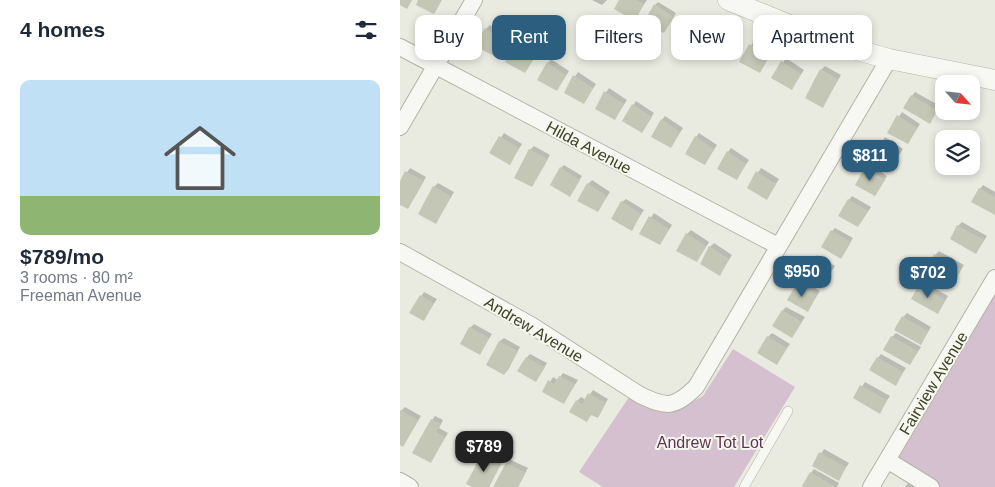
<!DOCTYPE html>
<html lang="en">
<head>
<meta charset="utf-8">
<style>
	body { margin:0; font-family:Helvetica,sans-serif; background:#f6f6f7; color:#1f2937; height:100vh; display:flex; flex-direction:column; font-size:19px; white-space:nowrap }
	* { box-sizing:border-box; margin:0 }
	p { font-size:16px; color:#747a83 }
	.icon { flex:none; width:28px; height:28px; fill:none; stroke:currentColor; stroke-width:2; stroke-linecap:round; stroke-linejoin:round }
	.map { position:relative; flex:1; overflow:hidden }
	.drawer { display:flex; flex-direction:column; background:#fff; width:400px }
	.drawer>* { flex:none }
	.guide { position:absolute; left:15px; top:15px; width:475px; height:45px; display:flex; gap:10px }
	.needle { width:32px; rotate:117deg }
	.fabs { position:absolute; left:535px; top:75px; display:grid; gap:10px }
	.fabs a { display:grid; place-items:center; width:45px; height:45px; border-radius:10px; background:#fff; box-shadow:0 2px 8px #0003; font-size:25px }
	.price { position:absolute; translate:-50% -42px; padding:0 11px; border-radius:10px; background:#2c5f7f; color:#fff; font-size:16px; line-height:32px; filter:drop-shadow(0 1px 2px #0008) }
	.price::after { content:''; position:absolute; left:50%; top:30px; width:15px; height:11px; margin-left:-8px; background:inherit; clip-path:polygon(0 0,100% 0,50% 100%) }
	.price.selected { background:#222; color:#fff }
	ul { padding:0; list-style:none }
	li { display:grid; align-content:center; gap:10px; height:265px; padding:0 20px }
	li+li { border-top:1px solid #e0e1e3 }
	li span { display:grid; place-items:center; height:155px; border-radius:10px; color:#555 }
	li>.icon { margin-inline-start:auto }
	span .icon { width:90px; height:90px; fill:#fffc; stroke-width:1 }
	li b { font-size:21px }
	h2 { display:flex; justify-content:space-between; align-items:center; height:60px; padding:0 20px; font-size:21px }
	.tag { padding:0 18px; border-radius:10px; background:#fff; box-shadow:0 2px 8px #0003; font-size:18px; line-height:45px }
	.tag.selected { background:#2c5f7f; color:#fff }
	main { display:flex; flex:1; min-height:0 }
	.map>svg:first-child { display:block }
</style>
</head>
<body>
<main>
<section class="drawer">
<h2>4 homes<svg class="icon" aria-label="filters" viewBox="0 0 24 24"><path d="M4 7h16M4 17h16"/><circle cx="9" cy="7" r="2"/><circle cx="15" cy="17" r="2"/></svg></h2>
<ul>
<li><span style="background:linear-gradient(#bfe0f5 75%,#8fb573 0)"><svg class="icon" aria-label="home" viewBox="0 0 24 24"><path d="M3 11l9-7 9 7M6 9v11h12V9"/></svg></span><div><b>$789/mo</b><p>3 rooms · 80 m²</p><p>Freeman Avenue</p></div></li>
</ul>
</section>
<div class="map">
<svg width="595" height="487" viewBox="0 0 595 487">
	<rect width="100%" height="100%" fill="#e9eae0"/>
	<path fill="#d4c0cf" d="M595 278V487H531L487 460Z
		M333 349 395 387 334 487H203L179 472 229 397 250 409 268 412 286 405 303 396Z"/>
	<path fill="#0003" d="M192 0H207L202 5Z
		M221 0H247L234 19Z
		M258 2 276 13 264 32 255 5Z
		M292 16 310 27 298 46 288 19Z
		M90 25 108 37 96 56 86 29Z
		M325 26 343 38 331 57 312 46Z
		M120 41 138 53 125 71 116 45Z
		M354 41 372 53 359 71 341 61Z
		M386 58 404 70 392 88 373 78Z
		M151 59 169 71 157 90 148 63Z
		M425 66 441 75 423 106 421 70Z
		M178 72 196 84 184 103 165 92Z
		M209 88 227 100 215 118 196 108Z
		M515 92 540 106 530 122 512 96Z
		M236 101 254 113 242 131 223 121Z
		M502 112 520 124 508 143 489 132Z
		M265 116 283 128 271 147 262 120Z
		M104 133 122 144 110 163 91 153Z
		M299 133 317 145 305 164 296 137Z
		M485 137 503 149 490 167 472 157Z
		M134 146 150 155 131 186 130 150Z
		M331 148 349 160 337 178 328 152Z
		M469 164 487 176 475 195 466 168Z
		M164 165 182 176 170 195 161 168Z
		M10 168 26 177 8 208 0 204V183Z
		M361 168 379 179 367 198 348 188Z
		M192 180 210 192 198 211 188 184Z
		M38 183 54 192 36 223 34 187Z
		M583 185 595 192V214L580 189Z
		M452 196 471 207 458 226 449 200Z
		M226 199 244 210 231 229 222 202Z
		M254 213 272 225 260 244 241 233Z
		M562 222 587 236 576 253 558 226Z
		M435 228 453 238 441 257 432 231Z
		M291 230 309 242 297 261 287 234Z
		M314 243 332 255 320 274 310 247Z
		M539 251 564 265 554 282 535 255Z
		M417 255 435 266 422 285 404 274Z
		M402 280 420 291 407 311 398 284Z
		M523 282 548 296 538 313 520 286Z
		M24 292 37 299 23 320 11 313Z
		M386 307 405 317 392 337 383 310Z
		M507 313 531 327 521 344 503 317Z
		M74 324 92 334 80 353 70 328Z
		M372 333 390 344 377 363 368 337Z
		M496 333 521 347 510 364 492 337Z
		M104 338 120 347 108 370 104 374 87 365 100 341Z
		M130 354 147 363 136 380 127 357Z
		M481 354 506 368 496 384 478 358Z
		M163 373 178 380 163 403 144 392 153 377 158 380Z
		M465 382 490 396 479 412 454 398Z
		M193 390 208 399 197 417 192 414 187 420 177 401 181 397 186 400Z
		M5 407 21 416 3 446 0 444V412Z
		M35 416 43 420 39 428 48 433 31 461 32 420Z
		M424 449 449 463 438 479 414 465Z
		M87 451 103 460 89 487H75L83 455Z
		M111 460 128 468 118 487H95L107 463Z
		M414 469 439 483 437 487H407L411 473Z
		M510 481 520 487H505Z"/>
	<path fill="#c5c7b6" d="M0 0H12L7 9 0 5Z
		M18 0H42L34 14 16 5Z
		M219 0H237L244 4 235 21 214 9Z
		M254 4 274 17 264 33 244 22Z
		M287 18 307 32 298 48 278 36Z
		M85 28 105 41 96 57 75 46Z
		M320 29 340 42 331 58 310 47Z
		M115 44 135 57 125 73 105 62Z
		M349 44 369 57 360 73 339 62Z
		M381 61 401 74 392 90 371 78Z
		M147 62 166 75 157 91 137 80Z
		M420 69 438 79 423 108 405 98Z
		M173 75 193 88 184 104 164 93Z
		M204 91 224 104 215 120 195 109Z
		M511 95 537 110 530 124 503 108Z
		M232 104 252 117 242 133 222 121Z
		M497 115 517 128 508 144 487 133Z
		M261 119 280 132 271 148 251 137Z
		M99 136 119 148 110 165 89 153Z
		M295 136 314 149 305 165 285 154Z
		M480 140 500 153 490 169 470 157Z
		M129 149 148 159 132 187 114 178Z
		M327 151 346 164 337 180 317 169Z
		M160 167 180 180 170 197 150 185Z
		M465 167 485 180 475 196 455 185Z
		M5 171 24 181 8 209 0 205V181Z
		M356 171 376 184 367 200 347 188Z
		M187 183 207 196 198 212 177 201Z
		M33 186 51 196 36 224 18 214Z
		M579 188 595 197V215L571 202Z
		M448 199 468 211 458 227 438 216Z
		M221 201 241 214 232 231 211 219Z
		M249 216 269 229 260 245 239 234Z
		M557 225 584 240 576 254 550 239Z
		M431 230 451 242 441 259 421 247Z
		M286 233 306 246 297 262 276 251Z
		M309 246 329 259 320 276 300 264Z
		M534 254 561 269 554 283 527 268Z
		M412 258 432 270 422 286 402 275Z
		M397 283 417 295 408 312 387 300Z
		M519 285 545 300 538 314 511 299Z
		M20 295 34 303 24 321 9 313Z
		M382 310 402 322 392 338 372 326Z
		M502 316 528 331 521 345 494 330Z
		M69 327 89 338 80 355 60 344Z
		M367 336 387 348 377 365 357 353Z
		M491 336 518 351 510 365 483 350Z
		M99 341 118 351 104 375 86 365Z
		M126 357 145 367 136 382 117 371Z
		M477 357 503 372 496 386 469 370Z
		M159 376 175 384 164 404 142 392 148 380 154 384Z
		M460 385 487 400 480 414 453 398Z
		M188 393 206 403 198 418 191 415 187 422 169 412 176 400 182 404Z
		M0 410 18 420 3 447 0 445Z
		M31 419 41 424 36 432 45 437 31 463 12 453Z
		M419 452 446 467 439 481 412 466Z
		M82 454 101 464 88 487H72L66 484Z
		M106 463 125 472 118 487H93Z
		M410 472 436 487H404L402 486Z"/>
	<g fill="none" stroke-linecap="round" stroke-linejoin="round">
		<defs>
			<path id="service" d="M344 487 388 411"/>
			<path id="minor" d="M0 47 378 246
				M0 127 74 0
				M0 252 131 325 240 395C267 408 274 408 296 387L489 59
				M487 460 531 487
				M0 481 10 487
				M471 487 595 278"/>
			<path id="tertiary" d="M328 0 439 45 489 59 595 80"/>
		</defs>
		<use href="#service" stroke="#b2b4a5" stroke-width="10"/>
		<use href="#minor" stroke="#b2b4a5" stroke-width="18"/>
		<use href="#tertiary" stroke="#b2b4a5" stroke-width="21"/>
		<use href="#service" stroke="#f7f8f3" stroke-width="9"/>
		<use href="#minor" stroke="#f7f8f3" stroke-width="16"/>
		<use href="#tertiary" stroke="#f7f8f3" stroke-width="20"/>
	</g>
	<g text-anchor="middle" stroke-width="4" stroke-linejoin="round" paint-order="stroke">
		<g font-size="16" fill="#3e4227" stroke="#f6f7ef">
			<text transform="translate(189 147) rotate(28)" y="6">Hilda Avenue</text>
			<text transform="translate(134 329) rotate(31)" y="6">Andrew Avenue</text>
			<text transform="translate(533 383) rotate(-59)" y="6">Fairview Avenue</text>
		</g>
		<g font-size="16" fill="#5f3451" stroke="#f6f7ef">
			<text x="310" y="448">Andrew Tot Lot</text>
		</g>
	</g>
</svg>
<div class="fabs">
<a><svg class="needle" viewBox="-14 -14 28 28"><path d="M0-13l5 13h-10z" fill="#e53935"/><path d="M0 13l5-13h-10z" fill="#747a83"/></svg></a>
<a><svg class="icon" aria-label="layers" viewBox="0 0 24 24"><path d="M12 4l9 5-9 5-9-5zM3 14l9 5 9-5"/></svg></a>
</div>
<b class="price" style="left:470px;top:182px">$811</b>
<b class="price" style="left:402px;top:298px">$950</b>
<b class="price" style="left:528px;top:299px">$702</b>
<b class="price selected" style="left:84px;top:473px">$789</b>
<div class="guide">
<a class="tag">Buy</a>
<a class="tag selected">Rent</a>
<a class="tag">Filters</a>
<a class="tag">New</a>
<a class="tag">Apartment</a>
</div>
</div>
</main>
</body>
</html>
